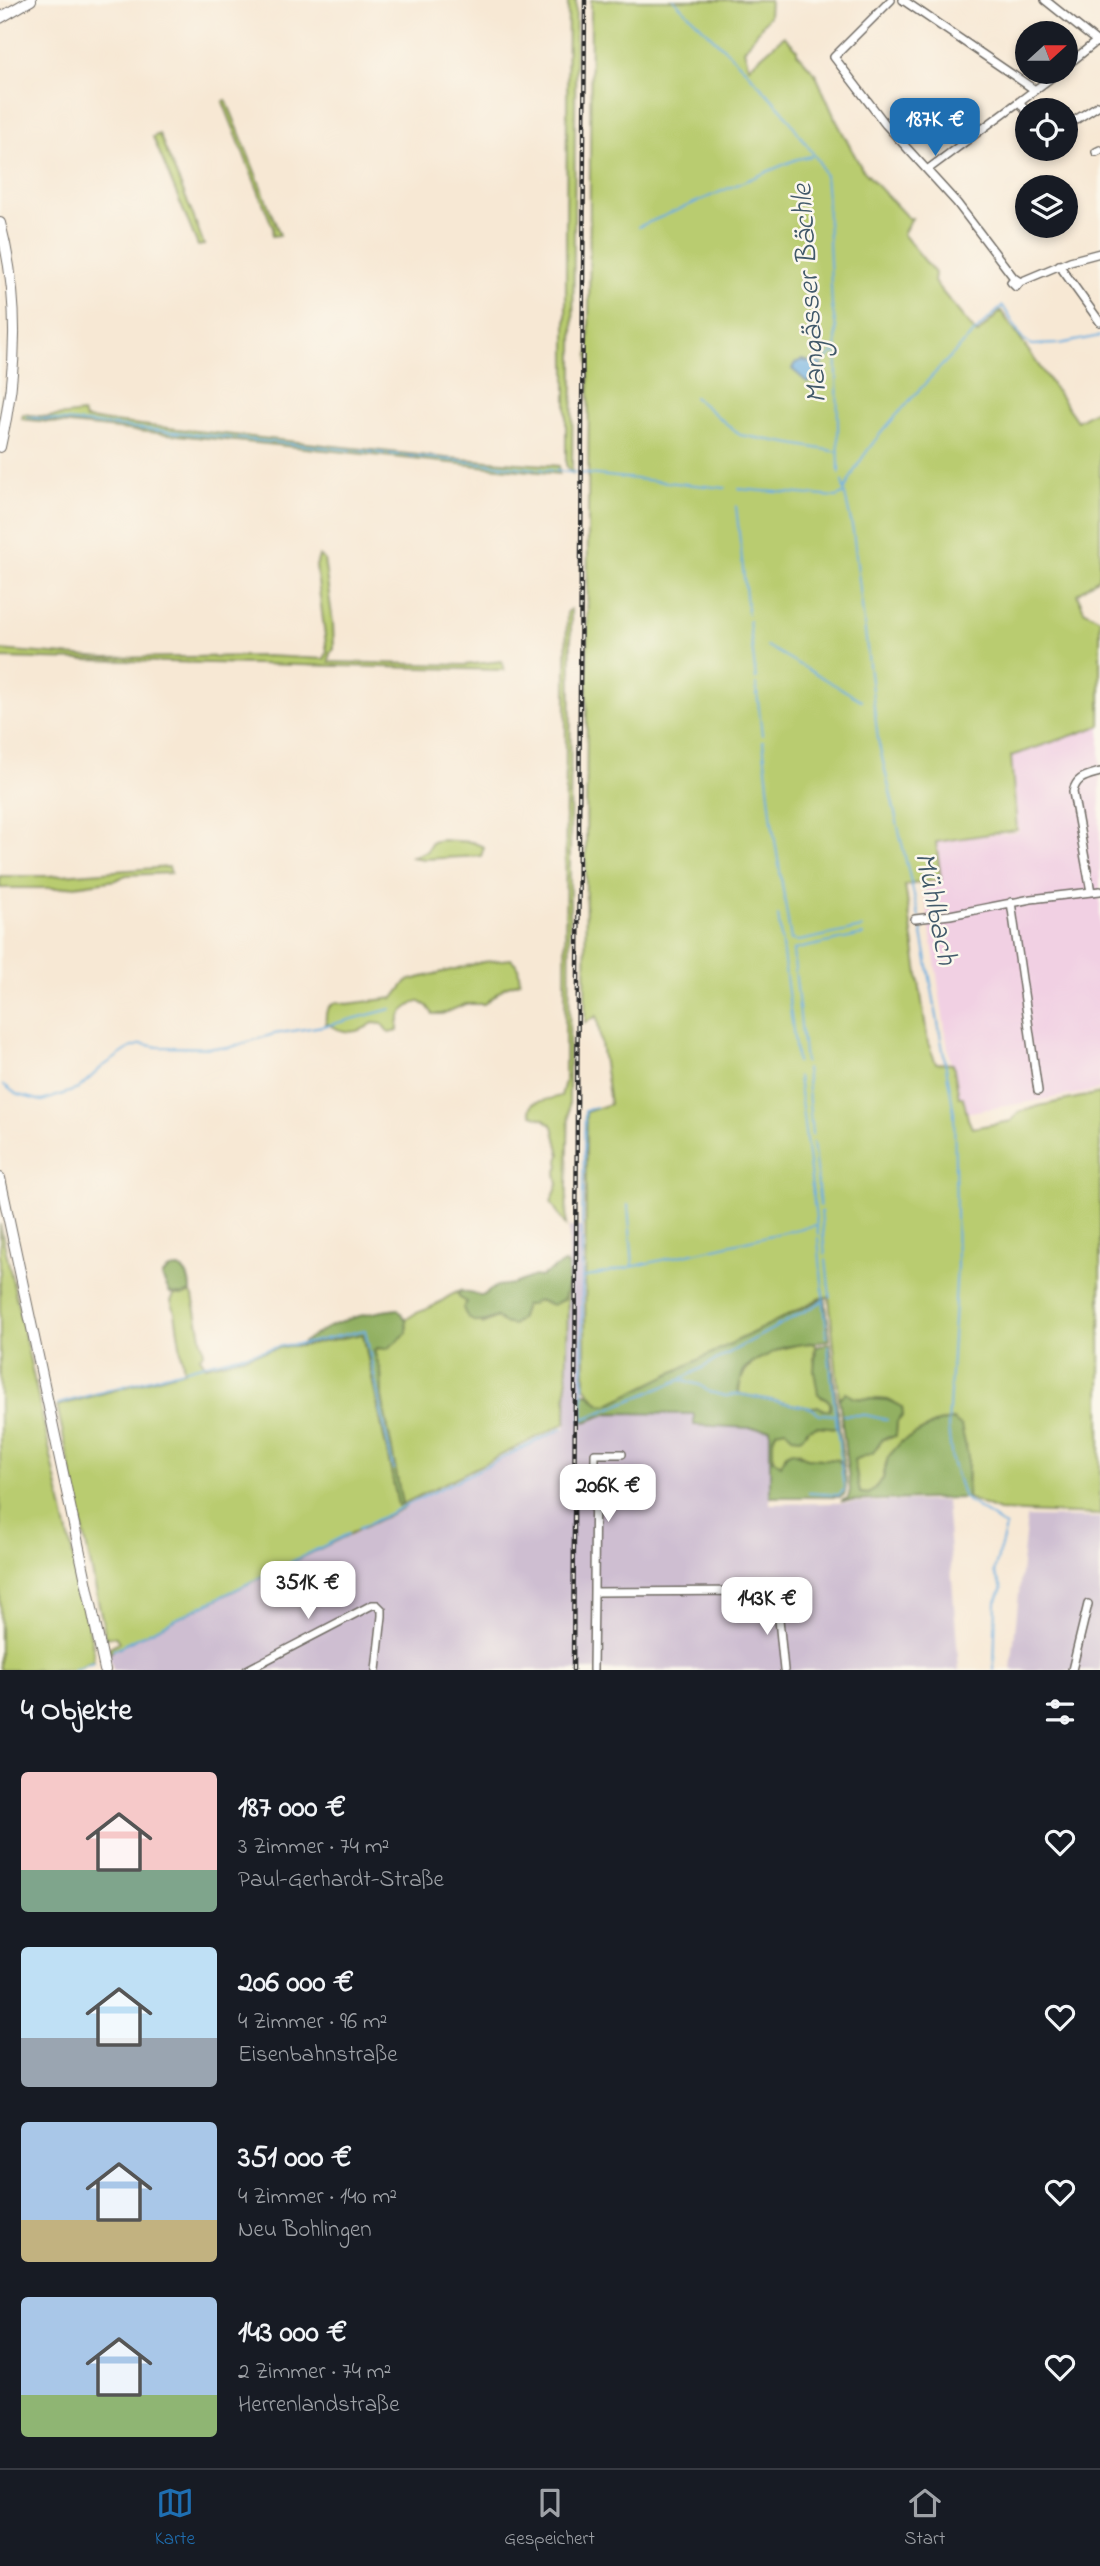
<!DOCTYPE html>
<html lang="de">
<head>
<meta charset="utf-8">
<style>
	body { margin:0; font-family:"Indie Flower",sans-serif; background:#242831; color:#f1f3f6; height:100vh; display:flex; flex-direction:column; font-size:26px; white-space:nowrap }
	* { box-sizing:border-box; margin:0 }
	p { font-size:23px; color:#9ea1a6 }
	.icon { flex:none; width:38px; height:38px; fill:none; stroke:currentColor; stroke-width:2; stroke-linecap:round; stroke-linejoin:round }
	.map { position:relative; height:1670px; overflow:hidden }
	.sheet { display:flex; flex-direction:column; background:#171b24; flex:1 }
	.sheet>* { flex:none }
	.needle { width:46px; rotate:69deg }
	.controls { position:absolute; left:1015px; top:21px; display:grid; gap:14px }
	.controls a { display:grid; place-items:center; width:63px; height:63px; border-radius:50%; background:#171b24; box-shadow:0 4px 10px #0003; font-size:35px }
	.price { position:absolute; translate:-50% -60px; padding:0 16px; border-radius:14px; background:#fff; color:#222; font-size:23px; line-height:46px; filter:drop-shadow(0 2px 4px #0008) }
	.price::after { content:''; position:absolute; left:50%; top:42px; width:21px; height:16px; margin-left:-10px; background:inherit; clip-path:polygon(0 0,100% 0,50% 100%) }
	.price.current { background:#1f6fb2; color:#fff }
	ul { padding:0; list-style:none }
	li { display:flex; align-items:center; gap:21px; height:175px; padding:0 21px }
	li span { display:grid; place-items:center; flex:none; width:196px; height:140px; border-radius:7px; color:#555 }
	li>.icon { margin-inline-start:auto }
	span .icon { width:84px; height:84px; fill:#fffc; stroke-width:1 }
	li b { font-size:30px }
	h2 { display:flex; justify-content:space-between; align-items:center; height:84px; padding:0 21px; font-size:30px }
	.menu { display:flex; justify-content:space-around; align-items:center; height:98px; border-top:2px solid #363941; background:#171b24; font-size:19px; color:#9ea1a6 }
	.menu a { display:grid; justify-items:center; gap:4px }
	.menu .current { color:#1f6fb2 }
	.map>svg:first-child { display:block }
</style>
</head>
<body>
<div class="map">
<svg width="1100" height="1670" viewBox="0 0 1100 1670">
	<rect width="100%" height="100%" fill="#fbf7ec"/>
	<filter id="ink" filterUnits="userSpaceOnUse"><feTurbulence type="fractalNoise" baseFrequency=".0143" numOctaves="2"/><feDisplacementMap in="SourceGraphic" scale="14" xChannelSelector="R" yChannelSelector="G"/><feConvolveMatrix kernelMatrix="1 2 1 2 8 2 1 2 1" color-interpolation-filters="sRGB"/></filter>
	<filter id="wash" filterUnits="userSpaceOnUse"><feTurbulence type="fractalNoise" baseFrequency=".00686" numOctaves="4" result="noise"/><feDisplacementMap in="SourceGraphic" scale="28" xChannelSelector="R" yChannelSelector="G"/><feGaussianBlur stdDeviation="1.57" result="paint"/><feColorMatrix in="noise" values="0 0 0 0 0 0 0 0 0 0 0 0 0 0 0 0 0 1.4 0 .05"/><feComposite in="paint" operator="in"/></filter>
	<g filter="url(#wash)">
		<rect width="100%" height="100%" fill="#f7e8d4"/>
		<path fill="#f1d0e3" d="M1100 726V1090L958 1114 923 883 941 879 936 842 1019 832 1012 756Z"/>
		<path fill="#cebed1" d="M569 1227H582L583 1421 586 1422 609 1413 695 1414V1425L771 1429 770 1504 946 1501 959 1670H113L109 1654 113 1650 561 1429H565Z
			M1027 1517 1100 1518V1670H1011Z"/>
		<path fill="#b9cc70" stroke="#727c4e" stroke-width="2" d="M568 0H576L572 473 566 465V227Z
			M591 0H770L769 16 744 50 749 67 784 36 797 49V53L815 73 835 118 862 169 908 218H912L903 234 935 273 934 282 977 334 1001 311 1077 421 1100 408V573L1098 578 1077 594 1084 610 1100 619V726L1011 756 1017 830 936 842 941 880 905 885 928 1043 936 1063 953 1064 959 1097H963L968 1119 972 1128 1011 1121 1019 1112 1039 1106 1100 1093V1515L999 1511 967 1498 968 1456 953 1420 938 1422 901 1442 886 1463 883 1479 869 1494 860 1493 854 1459C865 1453 876 1453 882 1439L891 1438 896 1434 897 1422 903 1415 888 1400 854 1398 846 1393 839 1398 829 1297 820 1298 700 1360 607 1405 600 1404 585 1387 586 1112 610 1104 597 1016 585 1023Z
			M226 100 232 114 280 235 272 236 273 228 223 102Z
			M159 134 191 210 204 245 198 246 153 137Z
			M83 413 85 419 446 458 559 466V474L22 419 23 414 47 417Z
			M319 556 324 559 333 623 334 649 330 653 329 662 464 665 502 661 504 670 0 658V650L105 658 267 656 324 659 327 652 316 566Z
			M571 609 569 1104 566 1226 551 1202 558 1185 556 1173 559 1167 558 1160 560 1155 553 1126 544 1119 532 1115 530 1109 533 1103 561 1096 565 1081 566 672 567 612Z
			M440 840 472 842 484 847 481 856 424 859 412 857 427 851 432 842Z
			M169 867 171 873 127 875 116 880 60 888H0V876H48Z
			M511 959 518 966 520 982 505 987 484 1004H466L442 1014H433L427 1006 418 1001C404 1009 397 1013 398 1031L389 1033 382 1024 373 1023C357 1035 343 1034 326 1023 325 1012 326 1007 337 1002L347 1004 394 998 407 981 483 962Z
			M0 1224 94 1652 93 1661 75 1670H0Z
			M568 1281 566 1423 403 1504 405 1507 113 1650 109 1654 108 1648 119 1642 115 1636 106 1638 57 1406 184 1371 175 1312 171 1301 174 1295H184L190 1292 193 1296 204 1352 200 1357 206 1366 287 1346H301L363 1333 398 1505 402 1504 382 1397 381 1371 374 1351 407 1333 406 1320C414 1312 422 1312 431 1307 442 1302 448 1295 460 1291L458 1294 467 1302 483 1324 496 1317 520 1319 525 1305 538 1300 553 1304 563 1299Z
			M808 1343 815 1344 814 1359 821 1397 830 1402V1410H824L818 1406 811 1408 739 1394C739 1357 777 1348 808 1343Z
			M817 1426 839 1428 844 1466 838 1460 807 1458 799 1452 781 1465C769 1459 772 1441 776 1431L780 1428 807 1429Z"/>
		<path fill="#92b062" stroke="#5e6e46" stroke-width="2" d="M564 1263 568 1265V1281L564 1299 553 1305 538 1300 530 1305H525L520 1319 513 1325 503 1323 496 1317C482 1324 469 1326 463 1308L467 1302 460 1298 458 1294 460 1291 482 1296 497 1286 514 1284 534 1276 540 1277Z
			M179 1268C189 1272 190 1283 190 1292L184 1295 170 1293 162 1277C166 1269 171 1268 179 1268Z
			M825 1297 830 1340 784 1347 753 1362 744 1369 738 1391 740 1394 811 1408 818 1406 824 1410H830V1402L818 1394 814 1371 816 1347 830 1343 839 1428 817 1426 808 1429 805 1434 800 1438 792 1437 786 1429 776 1431 773 1438V1459L781 1465 786 1454 792 1451 807 1458 838 1460C845 1468 848 1485 844 1495L840 1497H770V1429L694 1425V1414L609 1413 585 1422 583 1420 581 1397 584 1393H588L600 1404 607 1405Z
			M398 1309 406 1320 407 1333 387 1349 377 1348 374 1351 381 1371 382 1397 402 1504 398 1506 363 1334 301 1346 302 1343C331 1322 362 1313 398 1309Z
			M846 1393 854 1398 888 1400 902 1407 903 1415 897 1422 896 1436 882 1439 873 1453 854 1460 860 1493 869 1494 883 1479 888 1457 901 1442 938 1422 953 1420 961 1426 968 1456 967 1498 841 1501 848 1498 850 1490 839 1398Z"/>
		<path fill="#6baee0" stroke="#4b6c86" stroke-width="2" d="M802 360 809 362 813 360C821 361 823 368 824 375L821 380 807 382 792 369 795 363Z"/>
		<g fill="none" stroke-linecap="round" stroke-linejoin="round">
			<path stroke="#6baee0" stroke-width="2" d="M674 0 744 68 783 111 819 162 825 176 827 198 832 306 836 328 839 473
				M638 227 797 159 812 156
				M821 364 835 351
				M694 397 740 435 839 452
				M27 417 725 488
				M842 481 853 531 878 740 919 917
				M739 489 836 497 843 494
				M844 492C857 460 880 433 903 408 935 372 967 338 1003 306L1022 338 1031 345 1059 344 1100 336
				M736 506 748 614
				M749 621 756 679
				M767 646 861 700
				M756 684 762 735
				M763 741 772 822 791 940 799 941 862 928
				M778 915 797 1062
				M920 922 954 1112 957 1265 948 1428 952 1461 964 1498 1006 1527 994 1572 1002 1588 996 1602 994 1670
				M805 1063 793 951 797 949 863 935
				M806 1069 812 1135
				M798 1077 818 1234
				M4 1085 18 1095 42 1101 78 1089 102 1067 130 1048 142 1044 158 1047 228 1048 274 1034 329 1025 391 1009
				M813 1142 820 1206
				M628 1205 633 1266
				M821 1211 825 1256
				M818 1238 827 1337
				M826 1260 830 1297
				M582 1278 816 1225
				M681 1380 700 1385 709 1392 726 1396 739 1394 811 1408 820 1414 836 1415
				M58 1404 205 1364 286 1345 303 1344 365 1330 393 1469
				M843 1415H866L887 1420
				M583 1419 582 1227 585 1111 596 1107
				M581 1420 680 1380 823 1301
				M809 1493 839 1495 844 1490 828 1347
				M358 1529 563 1428
				M113 1650 348 1534
				M73 1670 93 1662"/>
		</g>
	</g>
	<g filter="url(#ink)">
		<g fill="none" stroke-linecap="round" stroke-linejoin="round">
			<defs>
				<path id="street" d="M891 0 834 57 886 125 957 203 1014 278
					M903 0 1035 90
					M1045 0 1100 44
					M1066 66 1097 41
					M1020 102 1027 113
					M1066 126 1099 105
					M1096 152 1100 150
					M927 170 1059 72
					M1059 265 1100 322
					M1020 282 1014 278 1011 282 1016 287 1020 282 1070 261 1100 253
					M1091 892 1073 792C1076 777 1087 776 1100 772
					M1011 902 1038 1091
					M915 919 950 915 1031 899 1100 891
					M594 1592 595 1454H622
					M247 1670 372 1605H377L382 1610V1616L376 1670
					M593 1670 594 1592 758 1591 773 1595 777 1599 784 1670
					M1072 1670 1088 1604"/>
				<path id="secondary" d="M0 18 31 0
					M0 223C20 299 18 372 0 447
					M0 1178 105 1670"/>
			</defs>
			<use href="#street" stroke="#726d66" stroke-width="10"/>
			<use href="#secondary" stroke="#726d66" stroke-width="12"/>
			<use href="#street" stroke="#fff" stroke-width="7"/>
			<use href="#secondary" stroke="#fff" stroke-width="10"/>
			<defs>
				<path id="rail" d="M573 1670 585 0"/>
			</defs>
			<use href="#rail" stroke="#2b2b2b" stroke-width="4.5"/>
			<use href="#rail" stroke="#fbf7ec" stroke-width="2" stroke-dasharray="5" stroke-linecap="butt"/>
		</g>
	</g>
	<g text-anchor="middle" stroke-width="5" stroke-linejoin="round" paint-order="stroke">
		<g font-size="30" font-style="italic" fill="#41596a" stroke="#fbf7ec">
			<text transform="translate(808 294) rotate(-94)" y="10">Mangässer Bächle</text>
			<text transform="translate(937 908) rotate(78)" y="10">Mühlbach</text>
		</g>
	</g>
</svg>
<div class="controls">
<a><svg class="needle" viewBox="-14 -14 28 28"><path d="M0-13l5 13h-10z" fill="#e53935"/><path d="M0 13l5-13h-10z" fill="#9ea1a6"/></svg></a>
<a><svg class="icon" aria-label="locate" viewBox="0 0 24 24"><circle cx="12" cy="12" r="6"/><path d="M12 2v4M12 18v4M2 12h4M18 12h4"/></svg></a>
<a><svg class="icon" aria-label="layers" viewBox="0 0 24 24"><path d="M12 4l9 5-9 5-9-5zM3 14l9 5 9-5"/></svg></a>
</div>
<b class="price current" style="left:935px;top:158px">187K €</b>
<b class="price" style="left:608px;top:1524px">206K €</b>
<b class="price" style="left:308px;top:1621px">351K €</b>
<b class="price" style="left:767px;top:1637px">143K €</b>
</div>
<section class="sheet">
<h2>4 Objekte<svg class="icon" aria-label="filters" viewBox="0 0 24 24"><path d="M4 7h16M4 17h16"/><circle cx="9" cy="7" r="2"/><circle cx="15" cy="17" r="2"/></svg></h2>
<ul>
<li><span style="background:linear-gradient(#f6c9c9 70%,#7fa58c 0)"><svg class="icon" aria-label="home" viewBox="0 0 24 24"><path d="M3 11l9-7 9 7M6 9v11h12V9"/></svg></span><div><b>187 000 €</b><p>3 Zimmer · 74 m²</p><p>Paul-Gerhardt-Straße</p></div><svg class="icon" aria-label="heart" viewBox="0 0 24 24"><path d="M12 20l-8-8c-3-5 5-10 8-4 3-6 11-1 8 4z"/></svg></li>
<li><span style="background:linear-gradient(#bfe0f5 65%,#9aa5b1 0)"><svg class="icon" aria-label="home" viewBox="0 0 24 24"><path d="M3 11l9-7 9 7M6 9v11h12V9"/></svg></span><div><b>206 000 €</b><p>4 Zimmer · 96 m²</p><p>Eisenbahnstraße</p></div><svg class="icon" aria-label="heart" viewBox="0 0 24 24"><path d="M12 20l-8-8c-3-5 5-10 8-4 3-6 11-1 8 4z"/></svg></li>
<li><span style="background:linear-gradient(#a9c7e8 70%,#c2b280 0)"><svg class="icon" aria-label="home" viewBox="0 0 24 24"><path d="M3 11l9-7 9 7M6 9v11h12V9"/></svg></span><div><b>351 000 €</b><p>4 Zimmer · 140 m²</p><p>Neu Bohlingen</p></div><svg class="icon" aria-label="heart" viewBox="0 0 24 24"><path d="M12 20l-8-8c-3-5 5-10 8-4 3-6 11-1 8 4z"/></svg></li>
<li><span style="background:linear-gradient(#a9c7e8 70%,#8fb573 0)"><svg class="icon" aria-label="home" viewBox="0 0 24 24"><path d="M3 11l9-7 9 7M6 9v11h12V9"/></svg></span><div><b>143 000 €</b><p>2 Zimmer · 74 m²</p><p>Herrenlandstraße</p></div><svg class="icon" aria-label="heart" viewBox="0 0 24 24"><path d="M12 20l-8-8c-3-5 5-10 8-4 3-6 11-1 8 4z"/></svg></li>
</ul>
</section>
<nav class="menu">
<a class="current"><svg class="icon" aria-label="map" viewBox="0 0 24 24"><path d="M3 6l6-2 6 2 6-2v14l-6 2-6-2-6 2zM9 4v14M15 6v14"/></svg>Karte</a>
<a><svg class="icon" aria-label="saved" viewBox="0 0 24 24"><path d="M7 4h10v16l-5-4-5 4z"/></svg>Gespeichert</a>
<a><svg class="icon" aria-label="home" viewBox="0 0 24 24"><path d="M3 11l9-7 9 7M6 9v11h12V9"/></svg>Start</a>
</nav>
</body>
</html>
